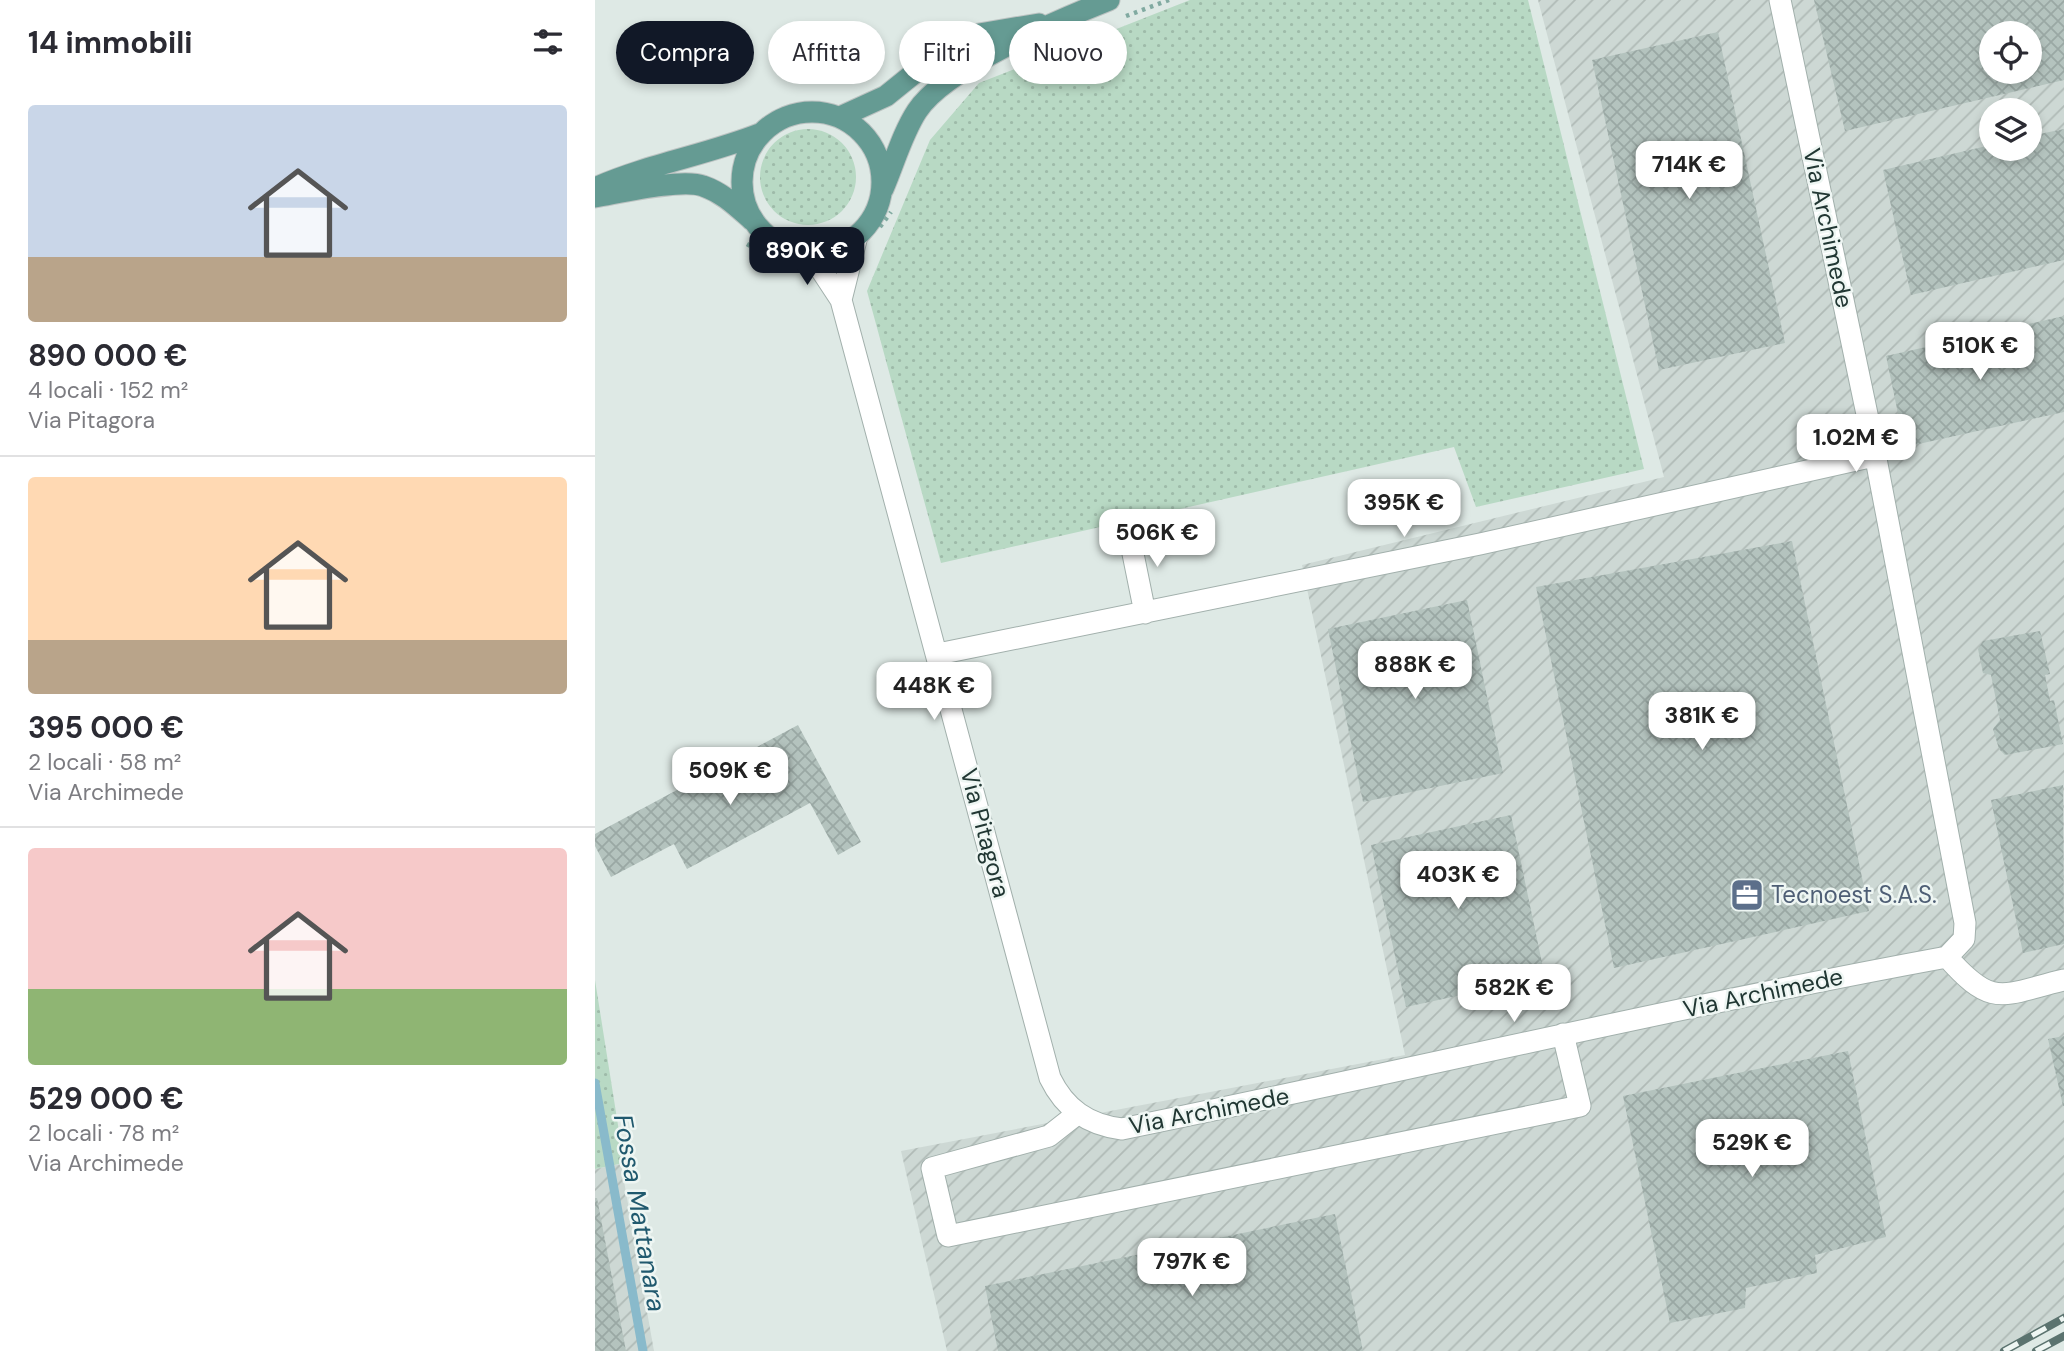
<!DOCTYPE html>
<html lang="it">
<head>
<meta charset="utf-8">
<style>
	body { margin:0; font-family:"DM Sans",sans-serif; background:#f2f2f3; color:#2b2b33; height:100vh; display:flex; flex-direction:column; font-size:26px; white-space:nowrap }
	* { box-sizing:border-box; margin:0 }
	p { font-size:23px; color:#7c7c81 }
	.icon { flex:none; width:38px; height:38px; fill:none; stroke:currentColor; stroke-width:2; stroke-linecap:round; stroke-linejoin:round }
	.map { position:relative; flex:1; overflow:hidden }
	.side { display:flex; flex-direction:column; background:#fff; width:595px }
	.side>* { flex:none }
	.top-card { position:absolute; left:21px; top:21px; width:665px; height:63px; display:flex; gap:14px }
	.fabs { position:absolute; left:1384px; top:21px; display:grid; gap:14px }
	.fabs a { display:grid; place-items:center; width:63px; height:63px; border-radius:50%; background:#fff; box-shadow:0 4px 10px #0003; font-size:35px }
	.price { position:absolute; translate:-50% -60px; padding:0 16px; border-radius:14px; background:#fff; color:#222; font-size:23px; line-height:46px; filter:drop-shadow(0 2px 4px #0008) }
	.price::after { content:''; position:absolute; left:50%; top:42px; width:21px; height:16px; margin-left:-10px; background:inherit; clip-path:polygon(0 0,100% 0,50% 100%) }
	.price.on { background:#111827; color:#fff }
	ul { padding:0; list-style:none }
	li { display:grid; align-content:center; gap:14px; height:371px; padding:0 28px }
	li+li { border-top:2px solid #e1e1e2 }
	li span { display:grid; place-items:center; height:217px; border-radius:7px; color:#555 }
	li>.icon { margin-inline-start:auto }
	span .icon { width:126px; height:126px; fill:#fffc; stroke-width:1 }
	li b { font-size:30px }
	h2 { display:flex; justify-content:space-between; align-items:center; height:84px; padding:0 28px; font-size:30px }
	.tag { padding:0 24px; border-radius:32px; background:#fff; box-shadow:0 4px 10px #0003; font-size:24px; line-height:63px }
	.tag.on { background:#111827; color:#fff }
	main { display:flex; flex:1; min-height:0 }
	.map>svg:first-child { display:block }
</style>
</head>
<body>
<main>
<section class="side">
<h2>14 immobili<svg class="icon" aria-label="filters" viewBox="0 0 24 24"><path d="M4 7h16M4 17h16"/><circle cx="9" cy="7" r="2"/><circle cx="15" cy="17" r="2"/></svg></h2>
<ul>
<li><span style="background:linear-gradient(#c9d6e8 70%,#b9a48a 0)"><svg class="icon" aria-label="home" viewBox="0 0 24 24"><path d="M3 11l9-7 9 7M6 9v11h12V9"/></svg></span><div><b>890 000 €</b><p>4 locali · 152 m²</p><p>Via Pitagora</p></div></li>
<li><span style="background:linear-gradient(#ffd9b3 75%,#b9a48a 0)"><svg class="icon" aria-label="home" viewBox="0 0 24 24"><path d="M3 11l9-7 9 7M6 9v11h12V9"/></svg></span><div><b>395 000 €</b><p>2 locali · 58 m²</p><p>Via Archimede</p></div></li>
<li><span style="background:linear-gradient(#f6c9c9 65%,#8fb573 0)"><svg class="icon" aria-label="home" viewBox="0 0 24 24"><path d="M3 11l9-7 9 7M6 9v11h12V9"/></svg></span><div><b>529 000 €</b><p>2 locali · 78 m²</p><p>Via Archimede</p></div></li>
</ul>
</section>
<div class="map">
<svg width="1469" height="1351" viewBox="0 0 1469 1351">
	<defs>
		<pattern id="industrial-furrows" width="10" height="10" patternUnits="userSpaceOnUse" patternTransform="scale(1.75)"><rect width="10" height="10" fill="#cdd8d4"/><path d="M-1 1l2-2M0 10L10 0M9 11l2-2" fill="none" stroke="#b0bab6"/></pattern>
		<pattern id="grass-dots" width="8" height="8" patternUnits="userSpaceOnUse" patternTransform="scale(1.75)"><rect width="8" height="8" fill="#b8d9c4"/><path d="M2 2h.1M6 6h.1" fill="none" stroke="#9ebba9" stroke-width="1.8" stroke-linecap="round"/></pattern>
		<pattern id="building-cross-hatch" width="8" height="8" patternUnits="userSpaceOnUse" patternTransform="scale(1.75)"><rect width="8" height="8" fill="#b4c3be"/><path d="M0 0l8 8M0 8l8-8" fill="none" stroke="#9aa8a4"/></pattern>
	</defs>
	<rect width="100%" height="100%" fill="#dee9e5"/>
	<path fill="url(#industrial-furrows)" fill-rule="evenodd" d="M943 0H1469V1317L1407 1351H352L306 1151 810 1055 707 565 1069 477ZM1396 33H1435V72H1396ZM1396 110H1435V149H1396Z
		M26 1164 59 1351H0V1169Z"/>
	<path fill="url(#grass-dots)" d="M595 0H933L1049 469 881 507 859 447 346 563 272 291 335 140 384 83Z
		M165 177a48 48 0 1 1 96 0a48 48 0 1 1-96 0Z
		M0 980 29 1163 0 1169Z"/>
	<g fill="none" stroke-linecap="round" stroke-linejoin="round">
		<path stroke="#89bacb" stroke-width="9" d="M0 1083 48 1351"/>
	</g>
	<path fill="url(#building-cross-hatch)" fill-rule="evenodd" d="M1219 0H1469V80L1250 131ZM1396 33H1435V72H1396Z
		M1123 32 1190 343 1064 370 997 60Z
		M1469 129V260L1316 295 1288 170 1396 145V149H1435V136Z
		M1469 316V412L1310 447 1291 356Z
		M1197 541 1274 911 1019 968 941 587Z
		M872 600 908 773 768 802 733 629Z
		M1445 631 1455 674 1450 675 1455 701 1459 700 1468 744 1410 755 1404 749 1398 729 1405 720 1396 675 1388 673 1383 649 1388 641Z
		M203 725 266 842 243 855 215 803 92 869 79 844 16 877 0 846V834Z
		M1468 785 1469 944 1428 953 1396 800Z
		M916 815 950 977 811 1007 776 845Z
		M1469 1036V1106H1468L1453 1039Z
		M1253 1051 1291 1237 1220 1255 1222 1273 1151 1288 1150 1308 1075 1323 1028 1096Z
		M0 1198H2L31 1351H0Z
		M740 1214 768 1351H403L390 1286Z"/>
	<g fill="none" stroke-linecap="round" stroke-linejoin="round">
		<defs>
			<path id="minor" d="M202 251 221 262 246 300 455 1078C470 1109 493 1125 527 1129 802 1073 1075 1008 1352 957L1369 939 1370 923 1277 438 1185 0
				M246 300 262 236
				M534 534 550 613
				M343 654 885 544 1279 456
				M1352 957C1398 1009 1406 995 1469 980
				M482 1114 454 1136 337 1168 353 1236 985 1106 968 1034"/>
			<path id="major" d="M147 182a70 70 0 1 1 140 0a70 70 0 1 1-140 0Z
				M245 117 291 96 348 50 384 34 444 24
				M0 188C54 164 112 155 167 133
				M288 189C299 164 307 134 322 111 350 68 466 19 514 0
				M0 197C24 193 87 178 108 186 128 193 141 206 157 220"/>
		</defs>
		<use href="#minor" stroke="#a2b0ac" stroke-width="23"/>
		<use href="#major" stroke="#bcc3c2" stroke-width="23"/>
		<path stroke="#81aaa1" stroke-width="4.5" stroke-dasharray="3.5 5" stroke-linecap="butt" d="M531 16 574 0
			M285 227 296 212
			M152 244 180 261"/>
		<use href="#minor" stroke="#fff" stroke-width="21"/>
		<use href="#major" stroke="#659b93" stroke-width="21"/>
		<defs>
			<path id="rail" d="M1409 1351 1469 1318
				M1441 1351 1469 1336"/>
		</defs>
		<use href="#rail" stroke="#5b736f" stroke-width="8"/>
		<use href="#rail" stroke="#eef6f3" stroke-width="5" stroke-dasharray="16" stroke-linecap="butt"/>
	</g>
	<defs>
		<symbol id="office-square" viewBox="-11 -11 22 22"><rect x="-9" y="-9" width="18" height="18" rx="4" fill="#5c6f8a" stroke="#eef6f3"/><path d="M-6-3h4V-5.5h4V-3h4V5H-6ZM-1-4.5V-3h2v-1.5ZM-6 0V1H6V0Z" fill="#fff"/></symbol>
	</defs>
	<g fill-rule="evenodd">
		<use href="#office-square" x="1133" y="876" width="38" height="38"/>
	</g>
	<g text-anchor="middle" stroke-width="5" stroke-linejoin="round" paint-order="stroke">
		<g font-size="24" fill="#213733" stroke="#eef6f3">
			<text transform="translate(1233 228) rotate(78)" y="8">Via Archimede</text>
			<text transform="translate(390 833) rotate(75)" y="8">Via Pitagora</text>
			<text transform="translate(1168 993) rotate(-12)" y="8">Via Archimede</text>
			<text transform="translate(614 1111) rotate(-11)" y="8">Via Archimede</text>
		</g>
		<g font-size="24" fill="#4e5e75" stroke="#eef6f3" text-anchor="start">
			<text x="1176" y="903">Tecnoest S.A.S.</text>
		</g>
		<g font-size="26" font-style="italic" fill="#20596e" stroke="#eef6f3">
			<text transform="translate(45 1213) rotate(80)" y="9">Fossa Mattanara</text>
		</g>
	</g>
</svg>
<div class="fabs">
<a><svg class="icon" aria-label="locate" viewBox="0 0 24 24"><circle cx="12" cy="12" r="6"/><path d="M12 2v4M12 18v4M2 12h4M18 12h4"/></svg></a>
<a><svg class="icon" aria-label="layers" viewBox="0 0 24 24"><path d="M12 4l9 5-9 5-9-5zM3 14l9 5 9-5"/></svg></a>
</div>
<b class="price" style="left:1094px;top:201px">714K €</b>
<b class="price on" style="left:212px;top:287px">890K €</b>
<b class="price" style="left:1385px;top:382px">510K €</b>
<b class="price" style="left:1261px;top:474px">1.02M €</b>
<b class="price" style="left:809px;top:539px">395K €</b>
<b class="price" style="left:562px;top:569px">506K €</b>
<b class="price" style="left:820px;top:701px">888K €</b>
<b class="price" style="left:339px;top:722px">448K €</b>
<b class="price" style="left:1107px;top:752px">381K €</b>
<b class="price" style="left:135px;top:807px">509K €</b>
<b class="price" style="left:863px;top:911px">403K €</b>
<b class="price" style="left:919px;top:1024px">582K €</b>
<b class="price" style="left:1157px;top:1179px">529K €</b>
<b class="price" style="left:597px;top:1298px">797K €</b>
<div class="top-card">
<a class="tag on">Compra</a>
<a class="tag">Affitta</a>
<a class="tag">Filtri</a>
<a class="tag">Nuovo</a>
</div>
</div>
</main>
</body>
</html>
